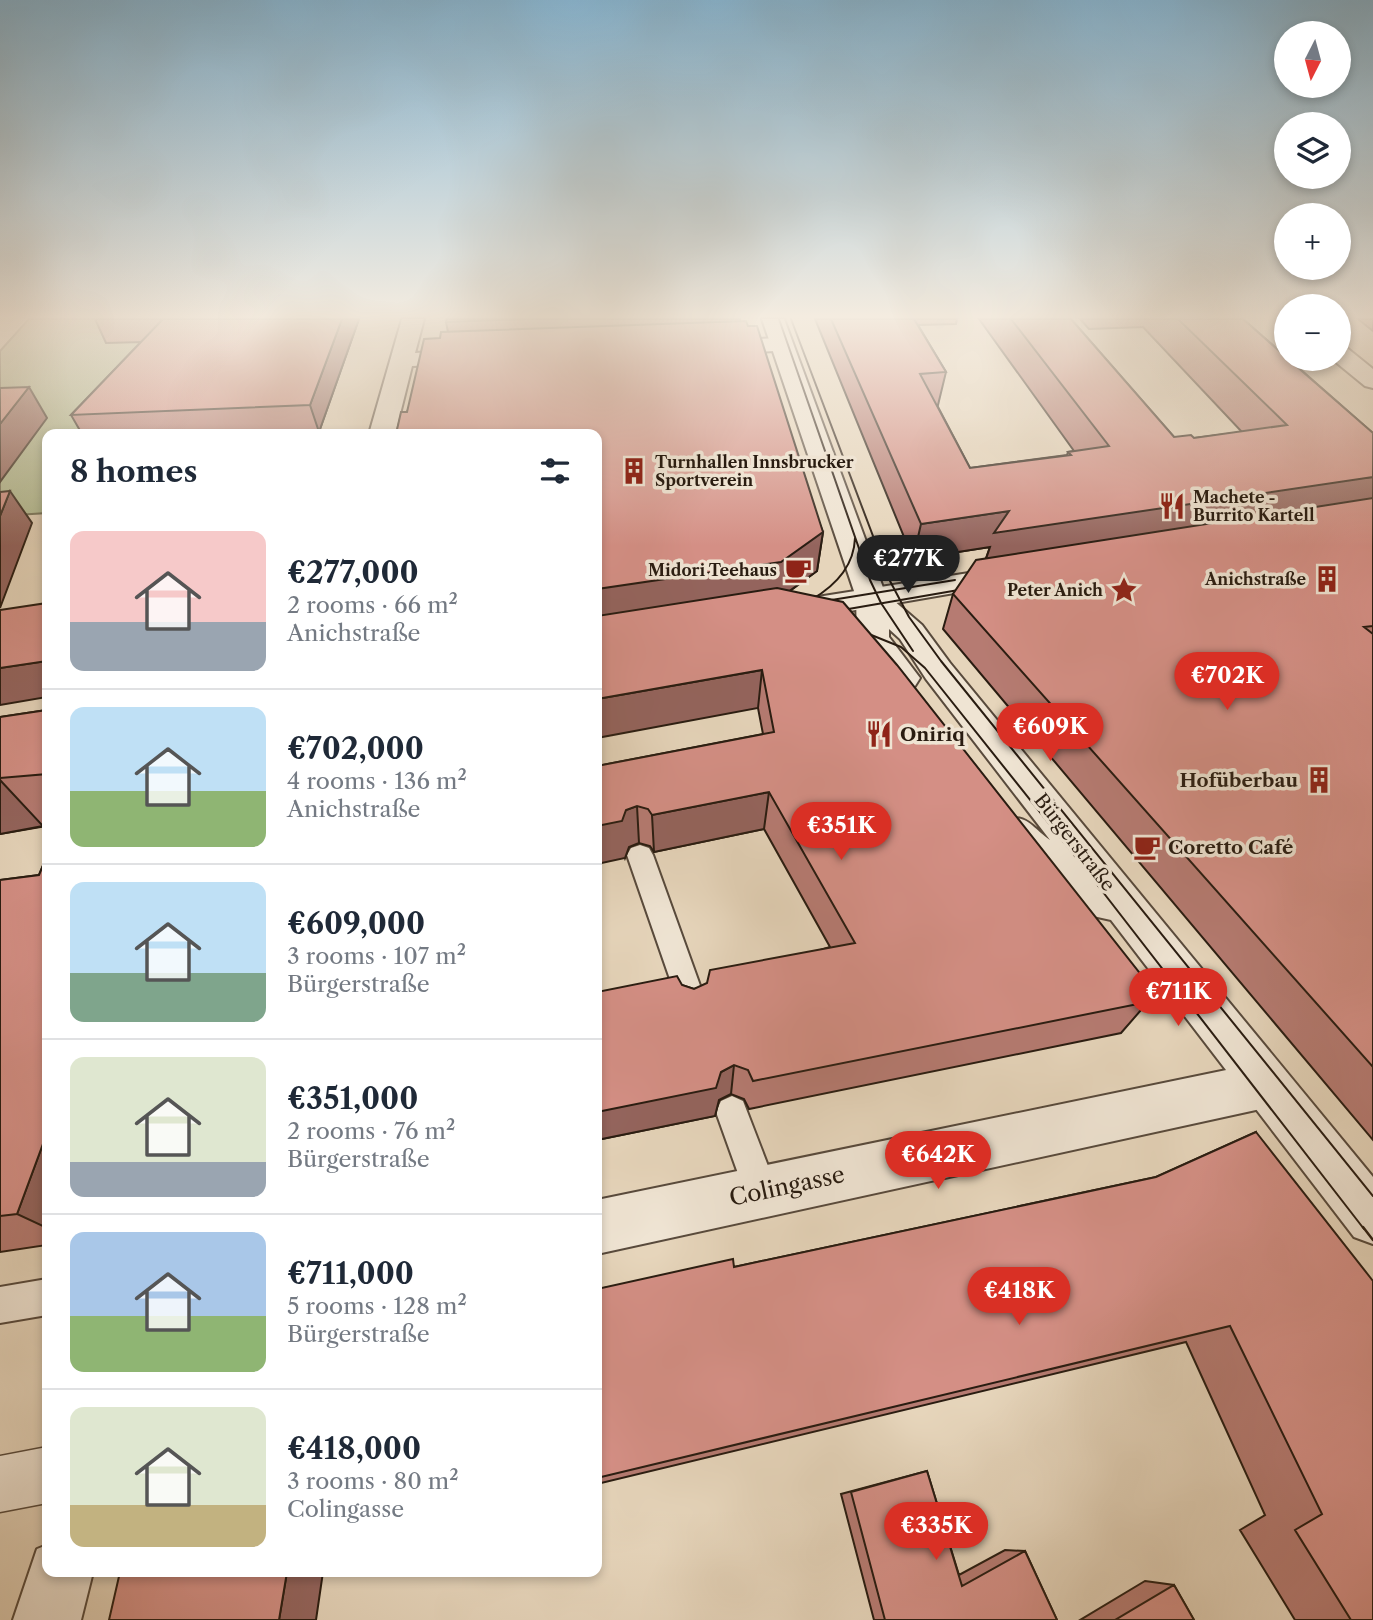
<!DOCTYPE html>
<html lang="en">
<head>
<meta charset="utf-8">
<style>
	body { margin:0; font-family:"Libre Caslon Text",serif; background:#f2f2f3; color:#1f2937; height:100vh; display:flex; flex-direction:column; font-size:26px; white-space:nowrap }
	* { box-sizing:border-box; margin:0 }
	p { font-size:23px; color:#747a83 }
	.icon { flex:none; width:38px; height:38px; fill:none; stroke:currentColor; stroke-width:2; stroke-linecap:round; stroke-linejoin:round }
	.map { position:relative; flex:1; overflow:hidden }
	.side { position:absolute; left:42px; top:429px; width:560px; height:1148px; display:flex; flex-direction:column; background:#fff; border-radius:14px; box-shadow:0 4px 10px #0003 }
	.side>* { flex:none }
	.needle { width:46px; rotate:186deg }
	.tools { position:absolute; left:1274px; top:21px; display:grid; gap:14px }
	.tools a { display:grid; place-items:center; width:77px; height:77px; border-radius:50%; background:#fff; box-shadow:0 4px 10px #0003; font-size:35px }
	.price { position:absolute; translate:-50% -60px; padding:0 16px; border-radius:24px; background:#d93025; color:#fff; font-size:23px; line-height:46px; filter:drop-shadow(0 2px 4px #0008) }
	.price::after { content:''; position:absolute; left:50%; top:42px; width:21px; height:16px; margin-left:-10px; background:inherit; clip-path:polygon(0 0,100% 0,50% 100%) }
	.price.current { background:#222; color:#fff }
	ul { padding:0; list-style:none }
	li { display:flex; align-items:center; gap:21px; height:175px; padding:0 28px }
	li+li { border-top:2px solid #e0e1e3 }
	li span { display:grid; place-items:center; flex:none; width:196px; height:140px; border-radius:14px; color:#555 }
	li>.icon { margin-inline-start:auto }
	span .icon { width:84px; height:84px; fill:#fffc; stroke-width:1 }
	li b { font-size:30px }
	h2 { display:flex; justify-content:space-between; align-items:center; height:84px; padding:0 28px; font-size:30px }
	.map>svg:first-child { display:block }
</style>
</head>
<body>
<div class="map">
<svg width="1373" height="1620" viewBox="0 0 1373 1620">
	<rect width="100%" height="100%" fill="#e6d5bb"/>
	<filter id="stains"><feTurbulence type="fractalNoise" baseFrequency=".00286" numOctaves="4"/><feColorMatrix values="0 0 0 0 .2 0 0 0 0 .09 0 0 0 0 .02 0 0 0 .5 -.17"/></filter>
	<radialGradient id="worn" r=".72"><stop offset=".6" stop-color="#630" stop-opacity="0"/><stop offset="1" stop-color="#630" stop-opacity=".3"/></radialGradient>
	<path fill="#b2be93" stroke="#6e6d52" stroke-width="2" d="M29 319H125L260 338 110 434H47V513L0 516V351Z"/>
	<g fill="none" stroke-linecap="round" stroke-linejoin="round">
		<defs>
			<path id="service" d="M640 845 649 848 653 855 707 1005 703 1014 693 1018 683 1014 679 1005 627 855 631 848Z
				M732 1096 743 1101 778 1192 773 1204 761 1209 749 1204 716 1112 721 1101Z
				M47 1279V1315L0 1323V1287Z"/>
			<path id="pedestrian" d="M47 1447V1503L0 1512V1456Z"/>
			<path id="minor" d="M402 319H424L415 353 471 350 479 352 482 357 479 362 471 364 412 366 395 434H369Z
				M782 338 790 340 793 345 790 350 710 355 702 353 699 348 702 343 710 341Z
				M1339 346 1347 348 1373 369V388L1365 386 1332 359H1339Z
				M1013 566 1024 569 1028 575 1024 581 792 621 781 618 776 611 781 604 792 601Z
				M1265 1062 1282 1068 1289 1085 1282 1102 1265 1108 597 1254V1200Z
				M47 1545V1572H93L81 1620H13L37 1549Z"/>
			<path id="tertiary" d="M762 319H784L885 593 922 625 950 663 1373 1177V1244L1354 1237 1111 920 1093 916 1007 852 995 832 1001 821C1027 812 1030 826 1050 840L926 679 900 639 889 629V637L920 678 915 686 903 690 891 686 862 647 857 639 856 597Z"/>
		</defs>
		<use href="#service" stroke="#584a3c" stroke-width="4"/>
		<use href="#pedestrian" stroke="#584a3c" stroke-width="3"/>
		<use href="#minor" stroke="#584a3c" stroke-width="4"/>
		<use href="#tertiary" stroke="#584a3c" stroke-width="4"/>
		<use href="#service" fill="#efe4d3" fill-rule="evenodd"/>
		<use href="#pedestrian" fill="#efe4d3" fill-rule="evenodd"/>
		<use href="#minor" fill="#efe4d3" fill-rule="evenodd"/>
		<use href="#tertiary" fill="#efe4d3" fill-rule="evenodd"/>
		<path stroke="#291c11" stroke-width="2" d="M779 319 870 580 881 603 913 651
			M791 319 890 581 909 617 941 661 1373 1196
			M811 600C835 586 854 567 855 538
			M813 603 955 580
			M831 612 976 587
			M854 628 901 647 925 668 1082 865 1364 1229"/>
		<path stroke="#291c11" stroke-width="2.5" d="M1363 1227 1373 1240"/>
	</g>
	<path fill="#b67b72" stroke="#291c11" stroke-width="2" d="M95 319H359L319 432 285 434H82L71 415 141 342 106 343Z
		M447 319H740V322L823 532 817 571 790 591 1148 1002 1121 1033 749 1109 744 1099 731 1094 719 1100 715 1116 597 1140V992L682 985 694 989 830 947 764 829 654 852 650 846 639 843 629 847 625 858 597 766 763 734 758 708 407 412 440 338 448 332 446 322Z
		M815 319H957L956 324 918 325 946 372 938 405H937L970 468 1067 455 1068 452 1074 451 979 319H1071L1174 437 1194 438 1242 432 1143 327 1089 329 1080 319H1243L1373 433V1140L943 629 953 594 986 558 990 547 913 559Z
		M1358 319H1373V331Z
		M47 710V826L0 834V717Z
		M47 856V1245L0 1252V880L39 875Z
		M1256 1132 1373 1620H1295L1240 1530 1265 1515 1186 1342 597 1484V1289L734 1267 1156 1177Z
		M927 1471 959 1575 1005 1550 1025 1551 1057 1620H874L841 1494Z
		M1145 1581 1174 1585 1194 1620H1080Z"/>
	<path fill="#94645d" stroke="#291c11" stroke-width="2" d="M342 319H359L319 432 310 405Z
		M29 387 47 418 0 482V424Z
		M1373 477V508L983 568 990 547 913 559 921 524 1009 511Z
		M10 491 32 523 0 608V516Z
		M823 532 817 571 777 600 597 628V589Z
		M47 661V697L0 705V668Z
		M762 670 758 708 597 738V699Z
		M0 780 43 826 0 834Z
		M769 792 764 829 654 852 652 815Z
		M637 806 639 843 629 847 625 858 597 864V826L626 810Z
		M734 1065 731 1094 719 1100 715 1116 597 1140V1112L721 1072Z
		M47 1133V1228L17 1214Z
		M287 1572H323L316 1620H279Z"/>
	<path fill="#d48f85" stroke="#291c11" stroke-width="2" d="M163 319H342L310 405 71 415Z
		M447 319H526L446 322Z
		M831 319H914L946 372 920 374 970 468 1071 455 1068 452 1109 446 1011 319H1071L1174 437 1191 435 1194 438 1287 425 1178 319H1243L1286 357V359H1288L1373 433V477L994 533 1009 511 921 524Z
		M746 321 748 326H757L823 532 781 562 597 589V434H396L401 412H407L424 339 440 338 441 332Z
		M29 387 0 424V388Z
		M10 491 0 516V492Z
		M1373 498V626L1364 627 1373 634V1067L953 594 976 560Z
		M777 588 843 602 897 665 1142 976 1148 1002 753 1081 748 1070 734 1065 721 1072 716 1088 597 1112V992L677 976 682 985 694 989 707 983 710 970 855 943 769 792 652 815 648 809 637 806 626 810 622 821 597 826V766L774 732 762 670 597 699V616Z
		M47 603V661L0 668V610Z
		M47 710V774L0 778V717Z
		M47 856V1133L17 1214 0 1216V880L39 875Z
		M1256 1132 1373 1281V1620H1351L1295 1530 1322 1514 1230 1326 597 1478V1289L733 1259 734 1267 1156 1177Z
		M927 1471 962 1586 1025 1551 1057 1620H885L851 1492Z
		M120 1572H287L279 1620H109Z
		M1174 1585 1194 1620H1115Z"/>
	<linearGradient id="sky" x2="0" y2="1"><stop stop-color="#87b6d3"/><stop offset="0.58" stop-color="#f4ece0"/><stop offset="1" stop-color="#f4ece0" stop-opacity="0"/></linearGradient>
	<rect width="1373" height="546" fill="url(#sky)"/>
	<defs>
		<symbol id="building-bare" viewBox="-9 -9 18 18"><path d="M-4-6H4V6H1V3H-1V6H-4ZM-2.5-4.3h1.7v1.8h-1.7ZM.8-4.3h1.7v1.8H.8ZM-2.5-1h1.7V.8h-1.7ZM.8-1h1.7V.8H.8Z" fill="#8f2418" stroke="#efe4d3" stroke-width="2.5" paint-order="stroke"/></symbol>
		<symbol id="restaurant-bare" viewBox="-9 -9 18 18"><path d="M-5-6h1v4h1v-4h1v4h1v-4h1v5L-1.5 .5V6h-2V.5L-5-1ZM5-6V6H3V1.5H1.5Q1.5-4 5-6Z" fill="#8f2418" stroke="#efe4d3" stroke-width="2.5" paint-order="stroke"/></symbol>
		<symbol id="cafe-bare" viewBox="-9 -9 18 18"><path d="M-5.5-4.5H6V0H3Q3 3.5 0 3.5H-2.5Q-5.5 3.5-5.5 0ZM3-3.2v2h1.7v-2ZM-6 4.5H4V6H-6Z" fill="#8f2418" stroke="#efe4d3" stroke-width="2.5" paint-order="stroke"/></symbol>
		<symbol id="sight-bare" viewBox="-9 -9 18 18"><path d="M0-6L1.8-2.2L6-1.7L2.9 1.2L3.7 5.4L0 3.3L-3.7 5.4L-2.9 1.2L-6-1.7L-1.8-2.2Z" fill="#8f2418" stroke="#efe4d3" stroke-width="2.5" paint-order="stroke"/></symbol>
	</defs>
	<g fill-rule="evenodd">
		<use href="#building-bare" x="615" y="452" width="38" height="38"/>
		<use href="#restaurant-bare" x="1153" y="487" width="38" height="38"/>
		<use href="#cafe-bare" x="779" y="551" width="38" height="38"/>
		<use href="#building-bare" x="1308" y="560" width="38" height="38"/>
		<use href="#sight-bare" x="1105" y="571" width="38" height="38"/>
		<use href="#restaurant-bare" x="860" y="715" width="38" height="38"/>
		<use href="#building-bare" x="1300" y="761" width="38" height="38"/>
		<use href="#cafe-bare" x="1128" y="828" width="38" height="38"/>
	</g>
	<g text-anchor="middle" stroke-width="7" stroke-linejoin="round" paint-order="stroke">
		<g font-size="16" font-weight="bold" fill="#291c11" stroke="#efe4d3" text-anchor="end">
			<text x="655" y="468" text-anchor="start">Turnhallen Innsbrucker<tspan x="655" dy="18">Sportverein</tspan></text>
			<text x="1193" y="503" text-anchor="start">Machete -<tspan x="1193" dy="18">Burrito Kartell</tspan></text>
			<text x="777" y="576">Midori Teehaus</text>
			<text x="1306" y="585">Anichstraße</text>
			<text x="1103" y="596">Peter Anich</text>
		</g>
		<g font-size="19" font-weight="bold" fill="#291c11" stroke="#efe4d3" text-anchor="start">
			<text x="900" y="741">Oniriq</text>
			<text x="1298" y="787" text-anchor="end">Hofüberbau</text>
			<text x="1168" y="854">Coretto Café</text>
		</g>
		<g font-size="19" fill="#291c11" stroke="#efe4d3">
			<text transform="translate(1075 842) rotate(52)" y="7">Bürgerstraße</text>
		</g>
		<g font-size="23" fill="#291c11" stroke="#efe4d3">
			<text transform="translate(787 1186) rotate(-12)" y="8">Colingasse</text>
		</g>
	</g>
	<rect width="100%" height="100%" filter="url(#stains)"/>
	<rect width="100%" height="100%" fill="url(#worn)"/>
</svg>
<div class="tools">
<a><svg class="needle" viewBox="-14 -14 28 28"><path d="M0-13l5 13h-10z" fill="#e53935"/><path d="M0 13l5-13h-10z" fill="#747a83"/></svg></a>
<a><svg class="icon" aria-label="layers" viewBox="0 0 24 24"><path d="M12 4l9 5-9 5-9-5zM3 14l9 5 9-5"/></svg></a>
<a>+</a>
<a>−</a>
</div>
<b class="price current" style="left:908px;top:595px">€277K</b>
<b class="price" style="left:1227px;top:712px">€702K</b>
<b class="price" style="left:1050px;top:763px">€609K</b>
<b class="price" style="left:841px;top:862px">€351K</b>
<b class="price" style="left:1178px;top:1028px">€711K</b>
<b class="price" style="left:938px;top:1191px">€642K</b>
<b class="price" style="left:1019px;top:1327px">€418K</b>
<b class="price" style="left:936px;top:1562px">€335K</b>
<section class="side">
<h2>8 homes<svg class="icon" aria-label="filters" viewBox="0 0 24 24"><path d="M4 7h16M4 17h16"/><circle cx="9" cy="7" r="2"/><circle cx="15" cy="17" r="2"/></svg></h2>
<ul>
<li><span style="background:linear-gradient(#f6c9c9 65%,#9aa5b1 0)"><svg class="icon" aria-label="home" viewBox="0 0 24 24"><path d="M3 11l9-7 9 7M6 9v11h12V9"/></svg></span><div><b>€277,000</b><p>2 rooms · 66 m²</p><p>Anichstraße</p></div></li>
<li><span style="background:linear-gradient(#bfe0f5 60%,#8fb573 0)"><svg class="icon" aria-label="home" viewBox="0 0 24 24"><path d="M3 11l9-7 9 7M6 9v11h12V9"/></svg></span><div><b>€702,000</b><p>4 rooms · 136 m²</p><p>Anichstraße</p></div></li>
<li><span style="background:linear-gradient(#bfe0f5 65%,#7fa58c 0)"><svg class="icon" aria-label="home" viewBox="0 0 24 24"><path d="M3 11l9-7 9 7M6 9v11h12V9"/></svg></span><div><b>€609,000</b><p>3 rooms · 107 m²</p><p>Bürgerstraße</p></div></li>
<li><span style="background:linear-gradient(#dfe7d0 75%,#9aa5b1 0)"><svg class="icon" aria-label="home" viewBox="0 0 24 24"><path d="M3 11l9-7 9 7M6 9v11h12V9"/></svg></span><div><b>€351,000</b><p>2 rooms · 76 m²</p><p>Bürgerstraße</p></div></li>
<li><span style="background:linear-gradient(#a9c7e8 60%,#8fb573 0)"><svg class="icon" aria-label="home" viewBox="0 0 24 24"><path d="M3 11l9-7 9 7M6 9v11h12V9"/></svg></span><div><b>€711,000</b><p>5 rooms · 128 m²</p><p>Bürgerstraße</p></div></li>
<li><span style="background:linear-gradient(#dfe7d0 70%,#c2b280 0)"><svg class="icon" aria-label="home" viewBox="0 0 24 24"><path d="M3 11l9-7 9 7M6 9v11h12V9"/></svg></span><div><b>€418,000</b><p>3 rooms · 80 m²</p><p>Colingasse</p></div></li>
</ul>
</section>
</div>
</body>
</html>
